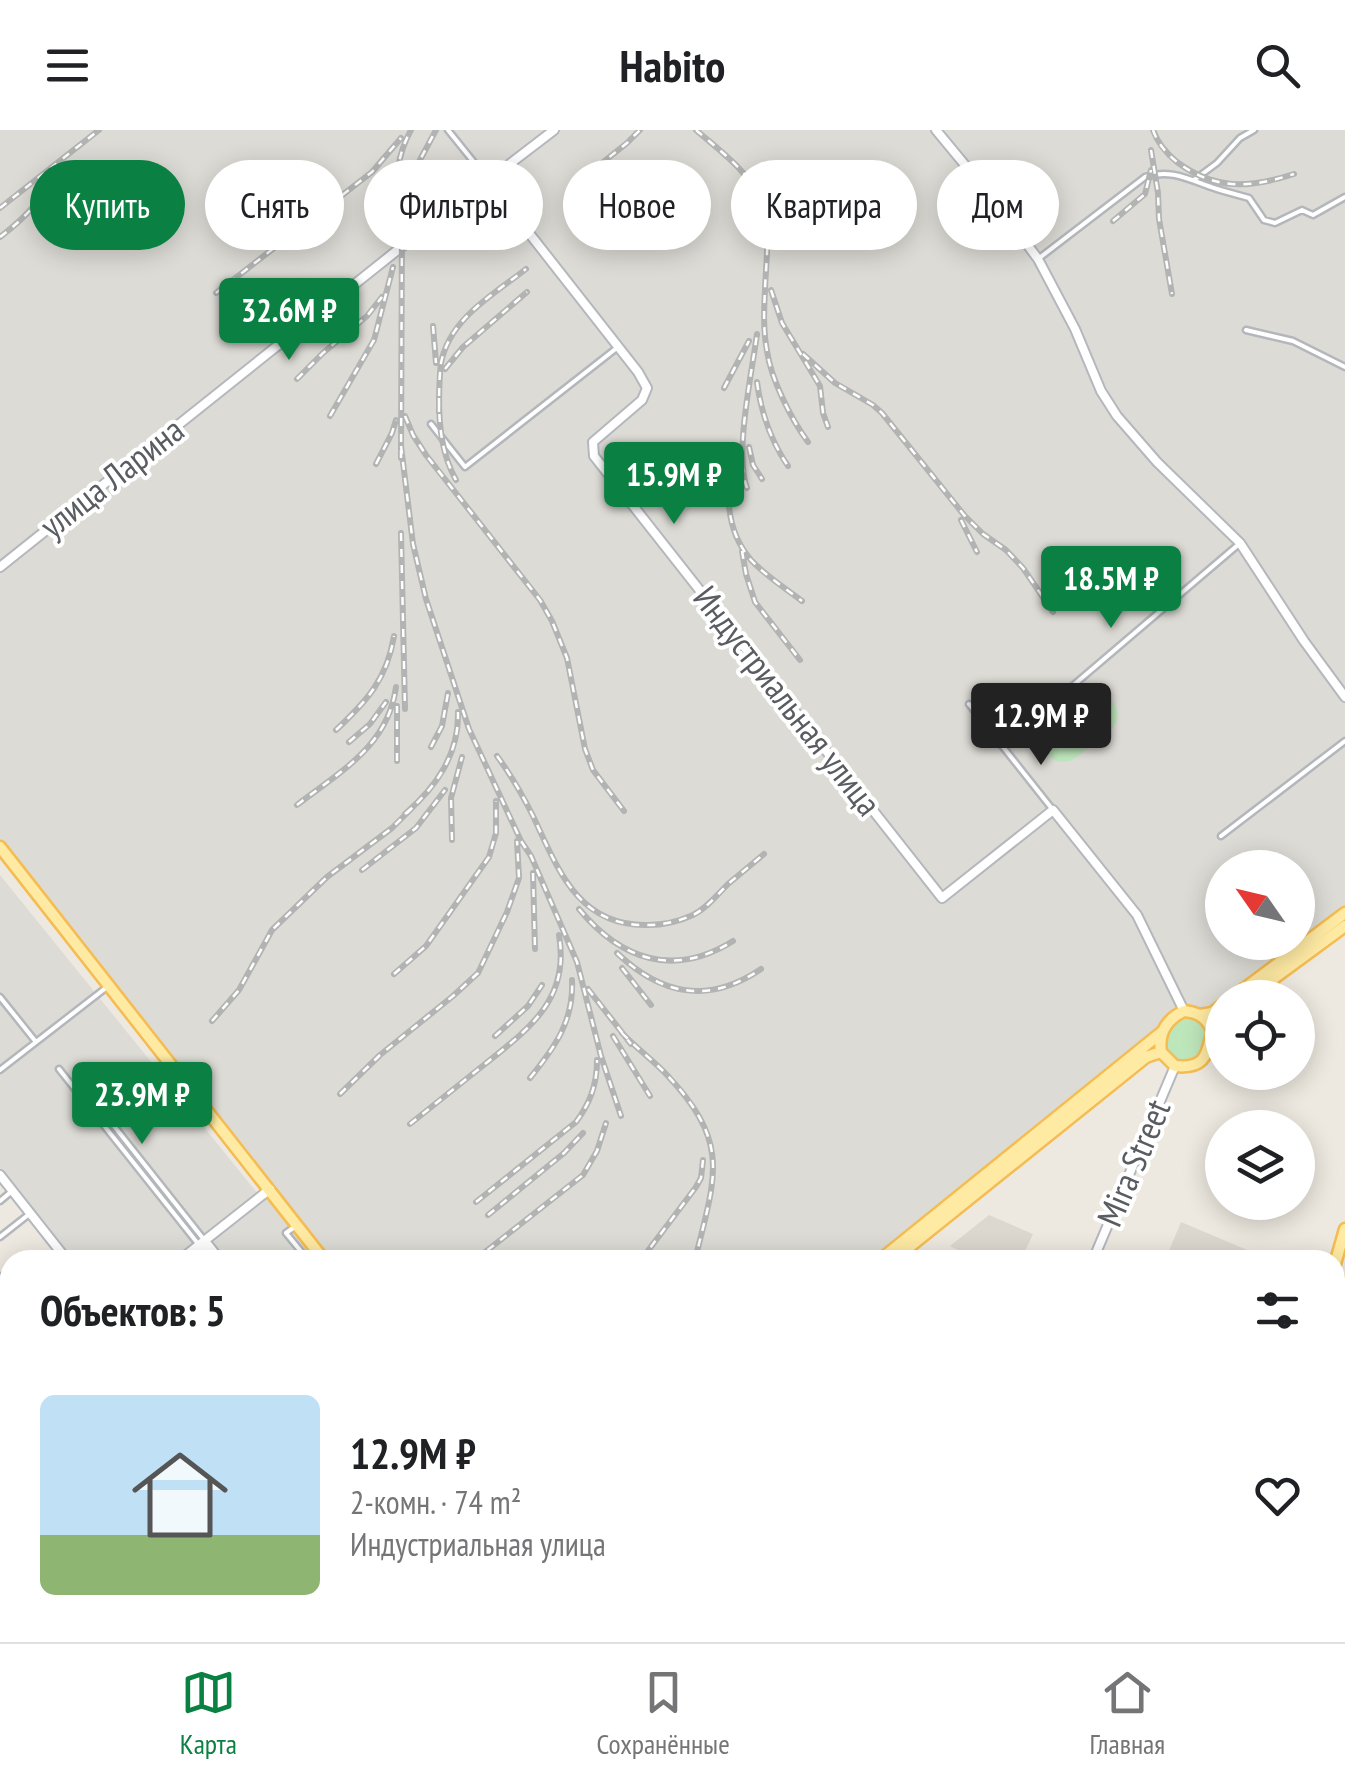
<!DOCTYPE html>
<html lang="ru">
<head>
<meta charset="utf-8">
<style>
	body { margin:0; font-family:"PT Sans Narrow",sans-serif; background:#f2f2f2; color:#202124; height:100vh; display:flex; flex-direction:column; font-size:38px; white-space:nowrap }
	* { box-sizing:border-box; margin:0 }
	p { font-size:32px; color:#757577 }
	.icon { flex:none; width:55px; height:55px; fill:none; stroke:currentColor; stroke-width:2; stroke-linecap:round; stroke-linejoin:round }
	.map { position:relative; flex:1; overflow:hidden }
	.panel { position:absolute; left:0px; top:1120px; width:1345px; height:392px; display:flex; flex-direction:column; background:#fff; border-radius:30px 30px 0 0; box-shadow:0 5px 25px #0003 }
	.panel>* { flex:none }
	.guide { position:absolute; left:30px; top:30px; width:1285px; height:90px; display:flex; gap:20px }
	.needle { width:65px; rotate:304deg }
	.fabs { position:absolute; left:1205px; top:720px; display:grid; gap:20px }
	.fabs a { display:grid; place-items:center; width:110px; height:110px; border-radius:50%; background:#fff; box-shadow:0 5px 25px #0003; font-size:50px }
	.price { position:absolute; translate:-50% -85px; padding:0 22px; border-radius:10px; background:#0b8043; color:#fff; font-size:32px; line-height:65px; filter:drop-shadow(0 2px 5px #0008) }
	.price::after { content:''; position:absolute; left:50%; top:60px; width:30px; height:22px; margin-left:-15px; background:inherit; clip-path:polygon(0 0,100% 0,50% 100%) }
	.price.current { background:#222; color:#fff }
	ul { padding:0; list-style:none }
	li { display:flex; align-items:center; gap:30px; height:250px; padding:0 40px }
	li span { display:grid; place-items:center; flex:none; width:280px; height:200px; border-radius:15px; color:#555 }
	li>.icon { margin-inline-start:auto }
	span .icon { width:120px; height:120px; fill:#fffc; stroke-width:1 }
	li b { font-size:42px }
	h2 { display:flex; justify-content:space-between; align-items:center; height:120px; padding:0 40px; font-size:42px }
	.chip { padding:0 35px; border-radius:45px; background:#fff; box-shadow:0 5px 25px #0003; font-size:35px; line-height:90px }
	.chip.current { background:#0b8043; color:#fff }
	header { display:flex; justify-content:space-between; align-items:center; height:130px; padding:0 40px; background:#fff; font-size:45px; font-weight:700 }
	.tab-bar { display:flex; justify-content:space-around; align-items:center; height:140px; border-top:2px solid #e0e0e0; background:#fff; font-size:28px; color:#757577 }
	.tab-bar a { display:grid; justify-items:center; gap:5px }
	.tab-bar .current { color:#0b8043 }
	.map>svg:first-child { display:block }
</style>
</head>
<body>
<header><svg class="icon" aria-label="menu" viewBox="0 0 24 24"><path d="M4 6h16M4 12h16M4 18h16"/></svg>Habito<svg class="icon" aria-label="search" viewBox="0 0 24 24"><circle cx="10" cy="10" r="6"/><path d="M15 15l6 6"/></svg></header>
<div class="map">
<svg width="1345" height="1512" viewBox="0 0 1345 1512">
	<rect width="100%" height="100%" fill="#ede9e0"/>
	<path fill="#dddbd5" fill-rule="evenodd" d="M0 0H1345V783L1232 867 1222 868V875L1212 883 1184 881 879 1130H326L0 717ZM1222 738H1298V812H1222Z
		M0 745 258 1064 176 1130H69L0 1043Z
		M269 1061 323 1130H224L209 1110Z
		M606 1503H817L814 1512H613Z"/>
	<path fill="#ddd8cf" d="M989 1085 1033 1104 1021 1130H977L950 1116Z
		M1181 1092 1271 1130H1165Z"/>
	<path fill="#fbdbda" d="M10 1447V1502L89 1503 77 1512H17L13 1507 5 1512H1L0 1454Z"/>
	<path fill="#bee6bb" d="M1100 565C1109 568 1114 570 1117 580 1122 597 1103 606 1091 615 1083 621 1075 631 1065 632 1048 633 1036 613 1048 599 1058 587 1085 567 1100 565Z
		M1184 884C1216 890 1209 907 1198 929L1179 935 1165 925C1164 900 1164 899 1184 884Z
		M1345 1177V1512H1249L1251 1503 1335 1502V1210Z"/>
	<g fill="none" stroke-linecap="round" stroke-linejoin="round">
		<defs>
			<path id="street" d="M448 0 489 51
				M1194 50 1217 33 1240 8 1254 0
				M1038 129 1145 47C1172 38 1191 51 1217 59 1227 62 1238 65 1249 68L1264 90 1275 93 1302 80 1313 85 1345 67
				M1246 200 1293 211 1345 237
				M431 294 465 337 618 217
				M969 574 1053 680
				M1002 616 1239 414
				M1221 706 1345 611
				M0 867 36 912
				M59 939 199 1115
				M0 940 107 857
				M80 953 205 1111
				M0 1071 12 1061
				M293 1098 286 1103 308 1130
				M0 1107 28 1085
				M23 1130 30 1125
				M0 1148 10 1140
				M0 1187 10 1179
				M0 1195 10 1207
				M0 1229 10 1222
				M0 1303 10 1315
				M0 1317 10 1309
				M0 1359 10 1351
				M0 1406 10 1419
				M577 1502 601 1512
				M600 1511 608 1502"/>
			<path id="secondary" d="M936 0 998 75 1038 129 1075 199 1101 261 1117 286 1157 332 1240 413 1304 511 1345 567
				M489 52 638 242 647 258 642 270 593 312 594 326 942 768 1053 680 1137 785 1184 881
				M0 437 395 122 554 0
				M0 1045 67 1130
				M205 1111 220 1130
				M199 1115 211 1130
				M180 1130 270 1059
				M1093 1130 1175 936
				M0 1272 10 1264
				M0 1445 10 1437
				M380 1502 388 1512
				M617 1502 623 1512
				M118 1512 127 1502
				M929 1512 933 1502"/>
			<path id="primary" d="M0 717 324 1130
				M1232 868 1345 783
				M1247 868 1345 796
				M1200 885 1212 883 1222 875
				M1213 903C1208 889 1199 882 1184 881 1167 889 1158 903 1161 922L1175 936C1220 941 1202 903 1222 885
				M880 1130 1162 902
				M893 1130 1146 927 1161 922
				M1335 1134 1345 1099
				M1335 1185 1345 1152
				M397 1512 409 1502
				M411 1512 423 1502
				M1222 1512 1224 1502
				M1236 1512 1239 1502"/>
		</defs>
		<use href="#street" stroke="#b3b7bc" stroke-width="9"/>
		<use href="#secondary" stroke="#b4b8be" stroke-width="12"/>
		<use href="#primary" stroke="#f5bc51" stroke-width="15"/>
		<use href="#street" stroke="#fff" stroke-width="4"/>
		<use href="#secondary" stroke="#fff" stroke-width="8"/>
		<use href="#primary" stroke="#ffeaa3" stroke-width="10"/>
		<defs>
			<path id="rail" d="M696 0C719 20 746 39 759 67 772 94 766 130 765 159 764 179 763 200 767 221 771 249 791 289 808 312
				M1153 0C1158 14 1166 23 1177 32 1216 61 1250 58 1294 44
				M1151 20 1158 63 1159 89 1172 164
				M572 57 627 13 640 0
				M395 77C396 49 397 25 411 0
				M0 78 99 0
				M1113 91 1145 64 1151 40
				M0 107C29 85 43 68 60 36
				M771 160 782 193 820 256 823 283 828 297
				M216 163 372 42 401 8
				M433 196 436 233
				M803 224 835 253 873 275 882 283 964 385 983 404 1006 420 1023 438 1053 482
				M445 239 463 217 527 162
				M297 249 323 223 367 186 382 167
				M757 252C761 282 771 311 788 336
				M724 258 749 211
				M439 268C439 297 442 325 456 350
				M439 282C439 266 439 249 441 233 450 188 493 165 526 139
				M330 286 374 210 393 137
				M405 286 413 305 426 325 540 470 552 491 567 528 585 619 593 640 624 681
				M401 316 413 414 426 469 469 599 521 711 531 726 577 832 601 926 621 986
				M749 317 753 335 762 349
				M736 322C724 357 725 400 751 430 766 446 785 458 802 471
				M401 328 402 90 413 43 436 0
				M376 334 392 303 396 290
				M747 358C734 325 752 242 757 204
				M961 390 977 422
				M401 403 405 579
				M742 421 746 444 755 472 800 530
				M336 600C367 571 387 549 394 506
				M349 612 370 594 386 572
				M431 617 442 596 448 563
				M497 626C511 645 523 666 533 686 558 739 578 797 648 795 663 795 680 791 693 785 707 778 717 765 728 754 740 744 752 734 764 724
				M397 631V576
				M297 675C341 641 388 616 396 557
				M405 684C436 657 459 625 458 582
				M452 710 451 668 462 627
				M362 740 416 698 445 660
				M533 743 535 819
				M579 779C621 830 674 848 733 811
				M617 823C661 865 708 875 761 839
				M622 838 651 875
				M394 844 426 816 489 727 496 703V671
				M588 859 631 914
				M212 891 239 860 272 800 327 747 392 698 413 677
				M622 903C636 918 653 930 667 945 732 1014 715 1047 695 1130
				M495 906 528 876 542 855
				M613 906 650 966
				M530 948C555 917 574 891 572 850
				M340 964 380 925 453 866 478 843 507 782 519 748 517 711
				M410 994C435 974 460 954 485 934 530 898 570 869 559 805
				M476 1072 576 992C590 973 597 955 597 930
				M488 1085 564 1023 583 1003
				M475 1130 583 1045 597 1021 606 993
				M620 1130 622 1129
				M641 1130 696 1057 701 1048 703 1030"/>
		</defs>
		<use href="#rail" stroke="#b2b3b3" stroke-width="6"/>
		<use href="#rail" stroke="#fff" stroke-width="2.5" stroke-dasharray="8" stroke-linecap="butt"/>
	</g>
	<g text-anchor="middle" stroke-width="8" stroke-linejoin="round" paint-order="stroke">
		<g font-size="35" fill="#595d62" stroke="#fff">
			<text transform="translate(112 348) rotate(-38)" y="12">улица Ларина</text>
			<text transform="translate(787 571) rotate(52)" y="12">Индустриальная улица</text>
			<text transform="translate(1134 1033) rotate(-67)" y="12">Mira Street</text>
		</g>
	</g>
</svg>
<div class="fabs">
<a><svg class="needle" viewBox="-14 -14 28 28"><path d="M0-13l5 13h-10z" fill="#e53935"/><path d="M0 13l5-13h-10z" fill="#757577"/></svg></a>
<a><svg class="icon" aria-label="locate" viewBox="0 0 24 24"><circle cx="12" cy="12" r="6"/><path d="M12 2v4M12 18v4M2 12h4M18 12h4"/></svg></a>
<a><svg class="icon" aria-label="layers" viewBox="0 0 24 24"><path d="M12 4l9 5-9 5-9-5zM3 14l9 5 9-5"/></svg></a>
</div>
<b class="price" style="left:289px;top:233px">32.6M ₽</b>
<b class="price" style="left:674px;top:397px">15.9M ₽</b>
<b class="price" style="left:1111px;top:501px">18.5M ₽</b>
<b class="price current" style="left:1041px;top:638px">12.9M ₽</b>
<b class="price" style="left:142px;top:1017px">23.9M ₽</b>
<div class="guide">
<a class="chip current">Купить</a>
<a class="chip">Снять</a>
<a class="chip">Фильтры</a>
<a class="chip">Новое</a>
<a class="chip">Квартира</a>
<a class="chip">Дом</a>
</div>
<section class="panel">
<h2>Объектов: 5<svg class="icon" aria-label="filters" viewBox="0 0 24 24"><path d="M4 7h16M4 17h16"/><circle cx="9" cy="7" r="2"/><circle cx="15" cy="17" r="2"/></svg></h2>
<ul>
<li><span style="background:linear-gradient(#bfe0f5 70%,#8fb573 0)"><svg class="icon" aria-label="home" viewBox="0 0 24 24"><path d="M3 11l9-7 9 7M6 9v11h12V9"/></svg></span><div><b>12.9M ₽</b><p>2-комн. · 74 m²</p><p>Индустриальная улица</p></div><svg class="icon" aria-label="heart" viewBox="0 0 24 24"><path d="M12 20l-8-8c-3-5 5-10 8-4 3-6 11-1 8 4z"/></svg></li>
</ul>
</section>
</div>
<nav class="tab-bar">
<a class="current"><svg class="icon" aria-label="map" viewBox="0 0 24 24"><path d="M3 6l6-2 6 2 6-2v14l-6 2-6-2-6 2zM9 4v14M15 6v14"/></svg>Карта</a>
<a><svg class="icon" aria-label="saved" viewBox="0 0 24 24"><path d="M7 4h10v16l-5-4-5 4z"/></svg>Сохранённые</a>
<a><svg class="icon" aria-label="home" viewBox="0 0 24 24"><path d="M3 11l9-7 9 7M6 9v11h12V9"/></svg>Главная</a>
</nav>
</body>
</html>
